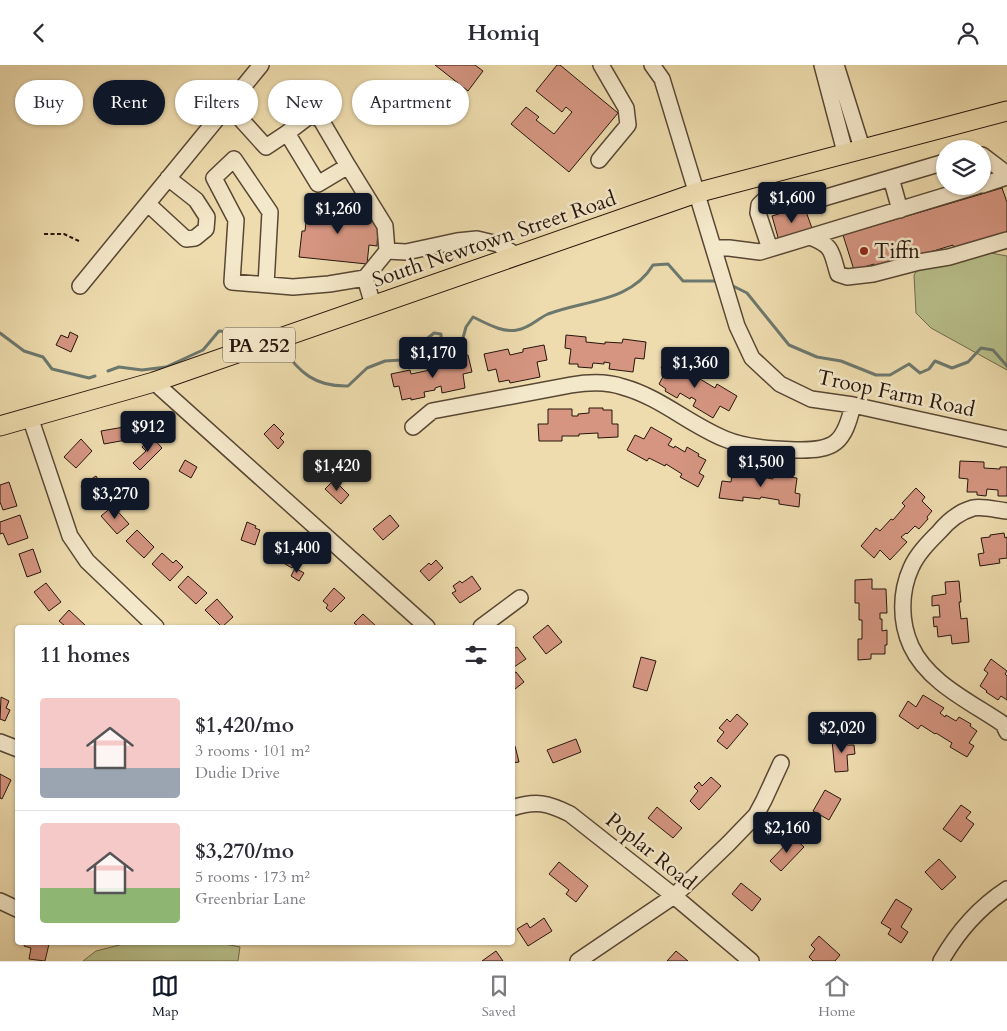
<!DOCTYPE html>
<html lang="en">
<head>
<meta charset="utf-8">
<style>
	body { margin:0; font-family:Cardo,serif; background:#f7f7f7; color:#2b2b33; height:100vh; display:flex; flex-direction:column; font-size:19px; white-space:nowrap }
	* { box-sizing:border-box; margin:0 }
	p { font-size:16px; color:#7c7c81 }
	.icon { flex:none; width:28px; height:28px; fill:none; stroke:currentColor; stroke-width:2; stroke-linecap:round; stroke-linejoin:round }
	.map { position:relative; flex:1; overflow:hidden }
	.panel { position:absolute; left:15px; top:560px; width:500px; height:320px; display:flex; flex-direction:column; background:#fff; border-radius:5px; box-shadow:0 1px 4px #0004 }
	.panel>* { flex:none }
	.banner { position:absolute; left:15px; top:15px; width:500px; height:45px; display:flex; gap:10px }
	.tools { position:absolute; left:936px; top:75px; display:grid; gap:10px }
	.tools a { display:grid; place-items:center; width:55px; height:55px; border-radius:50%; background:#fff; box-shadow:0 1px 4px #0004; font-size:25px }
	.price { position:absolute; translate:-50% -42px; padding:0 11px; border-radius:5px; background:#111827; color:#fff; font-size:16px; line-height:32px; filter:drop-shadow(0 1px 2px #0008) }
	.price::after { content:''; position:absolute; left:50%; top:30px; width:15px; height:11px; margin-left:-8px; background:inherit; clip-path:polygon(0 0,100% 0,50% 100%) }
	.price.selected { background:#222; color:#fff }
	ul { padding:0; list-style:none }
	li { display:flex; align-items:center; gap:15px; height:125px; padding:0 25px }
	li+li { border-top:1px solid #e1e1e2 }
	li span { display:grid; place-items:center; flex:none; width:140px; height:100px; border-radius:5px; color:#555 }
	li>.icon { margin-inline-start:auto }
	span .icon { width:60px; height:60px; fill:#fffc; stroke-width:1 }
	li b { font-size:21px }
	h2 { display:flex; justify-content:space-between; align-items:center; height:60px; padding:0 25px; font-size:21px }
	.tag { padding:0 18px; border-radius:22px; background:#fff; box-shadow:0 1px 4px #0004; font-size:18px; line-height:45px }
	.tag.selected { background:#111827; color:#fff }
	header { display:flex; justify-content:space-between; align-items:center; height:65px; padding:0 25px; background:#fff; font-size:22px; font-weight:700 }
	.tab-bar { display:flex; justify-content:space-around; align-items:center; height:70px; border-top:1px solid #e1e1e2; background:#fff; font-size:14px; color:#7c7c81 }
	.tab-bar a { display:grid; justify-items:center; gap:2px }
	.tab-bar .selected { color:#111827 }
	.map>svg:first-child { display:block }
</style>
</head>
<body>
<header><svg class="icon" aria-label="back" viewBox="0 0 24 24"><path d="M15 5l-7 7 7 7"/></svg>Homiq<svg class="icon" aria-label="person" viewBox="0 0 24 24"><circle cx="12" cy="8" r="4"/><path d="M4 21q1-7 8-7t8 7"/></svg></header>
<div class="map">
<svg width="1007" height="896" viewBox="0 0 1007 896">
	<rect width="100%" height="100%" fill="#eedcae"/>
	<filter id="stains"><feTurbulence type="fractalNoise" baseFrequency=".004" numOctaves="4"/><feColorMatrix values="0 0 0 0 .2 0 0 0 0 .09 0 0 0 0 .02 0 0 0 .5 -.17"/></filter>
	<radialGradient id="worn" r=".72"><stop offset=".6" stop-color="#630" stop-opacity="0"/><stop offset="1" stop-color="#630" stop-opacity=".3"/></radialGradient>
	<path fill="#b8c08b" stroke="#6f6a4c" d="M975 185 1007 191V305L931 263 916 248 914 210 929 187Z
		M127 878H220L240 882 238 896H83L96 886Z"/>
	<g fill="none" stroke-linecap="round" stroke-linejoin="round">
		<path stroke="#6c786e" stroke-width="3" d="M733 221 747 228 789 280 817 292 841 296 876 310H890L909 299 920 308 929 304 935 296 952 303 968 297 981 283 993 285 1007 301
			M0 268 24 286 43 292 52 304 89 313 95 311
			M282 282C299 308 316 322 348 321L367 303 385 296 401 295 434 268 441 269V278C450 282 455 278 463 273L466 262 473 252C486 258 502 268 517 265 530 263 537 254 548 249 584 235 631 237 653 200L668 199 683 216H718
			M108 306 119 302 142 305 166 302 203 285 219 266 232 267 252 273 255 272"/>
	</g>
	<path fill="#d59581" stroke="#26150c" d="M435 0H475L483 6 468 26Z
		M557 0H560L618 48 569 107 511 59 526 42 539 52 536 55 554 69 572 47 566 42 562 47 536 26Z
		M1002 123 1007 137V170L955 186 953 180 875 204 874 199 854 205 843 170Z
		M308 140 361 145 360 149 370 150 378 164 377 181 369 180 367 199 299 192 302 166H305Z
		M804 141 813 166 779 176 772 151Z
		M70 267 78 271 71 287 56 280 61 270 68 273Z
		M566 270 586 272V277L605 279V277L622 278 623 274 646 277 644 294 635 293 633 307 609 304 610 298 604 297V299L593 298 592 303 578 302V299H569L571 284 565 283Z
		M544 280 547 295 537 297 540 312 510 318 509 315 499 317 496 304 488 306 484 289 508 284 510 290 523 287V284Z
		M468 290 472 307 463 309 465 323 442 328 441 321 435 323V325L424 327 425 332 411 335V333L402 335 399 321 394 322 391 309 410 305 411 309 430 305V303L446 299 445 295Z
		M667 292 685 302 683 306 699 316 700 314 715 323 717 319 737 331 729 346 720 341 713 353 693 341 696 335 691 332 690 334 680 328 677 333 665 326 666 324 659 319 666 306 661 303Z
		M589 343H603V345H612V359H618V372L598 373V368L579 369V371H562V376H539L538 359H548V344H572V351H578V349L589 348Z
		M274 359 284 369 280 373 284 377 278 384 264 369Z
		M124 362 126 375 104 379 101 366Z
		M651 362 672 374 668 380 674 383 675 381 685 387 687 382 699 389 698 391 706 395 699 408 704 411 698 422 680 412 682 409 666 399 665 401 649 393 647 396 627 385 635 370 644 374Z
		M152 372 162 383 140 405 133 398 146 386 142 382Z
		M81 374 92 386 76 403 64 392Z
		M185 395 197 402 191 413 179 406Z
		M960 396 984 397V403L1000 404V402H1007V431H998V425L987 424 986 431 977 430V427H967L968 414 959 413Z
		M733 403 757 407 756 413 762 414V412L773 414 774 408 788 410V412L797 413 795 428 800 429 799 442 779 439V435L761 432 760 434 743 432V436L719 433 722 416 731 417Z
		M96 411 109 432 93 442 81 421Z
		M334 415 349 430 341 439 325 424Z
		M9 417 17 441 3 445 0 437V420Z
		M916 423 925 432 922 436 932 446 927 452 928 454 919 464 915 461 907 469 906 468 901 472 907 477 890 495 880 485 874 493 861 481 876 463 880 466 891 454 893 455 905 441 902 438Z
		M113 441 129 459 117 469 101 451Z
		M20 450 28 473 8 480 3 468 0 469V457Z
		M390 450 399 461 383 475 373 464Z
		M247 457 256 461 255 463 260 465 255 480 241 475Z
		M137 465 154 482 144 493 126 476Z
		M1004 468 1005 473 1007 472V493L999 494 1000 498 980 501 978 489 984 488 981 473 990 472V470Z
		M33 484 41 507 27 512 19 489Z
		M286 484 299 491 292 503 280 496Z
		M162 488 173 498 176 495 183 502 170 516 152 499Z
		M436 495 443 503 429 516 420 506 429 498 431 500Z
		M295 503 304 508 299 516 291 511Z
		M188 511 207 528 196 539 178 522Z
		M472 511 481 524 460 538 452 528 456 526 453 521 460 516 462 518Z
		M872 514V524H886L887 548H880V554H882V566L887 565V580H885V589H871V594L858 595V574H862V555H859V538H855V515Z
		M959 516 961 537H959L961 554 967 553 969 577 952 579 951 570 938 572 937 561 934 562 933 552H940L939 540 932 541V531L946 529 945 517Z
		M46 518 61 537 49 546 34 527Z
		M334 523 345 533 331 547 326 543 328 540 323 536Z
		M217 534 233 552 222 562 205 545Z
		M69 545 86 561 84 562H64L65 561 59 556Z
		M363 549 377 562H359L354 558Z
		M548 560 562 577 546 589 533 572Z
		M517 582 526 594 514 602 512 600V585Z
		M641 592 656 596 647 626 633 622Z
		M991 594 1007 606 1005 609 1007 611V635L1001 631 998 635 986 627 987 626 980 621 988 608 984 605Z
		M516 607 524 617 515 624 512 621V609Z
		M923 630 944 643 940 648 945 652 946 650 956 656 959 652 971 659 970 661 977 666 969 678 974 681 967 692 950 682 952 678 936 668 935 669 921 660 918 664 899 651 908 636 916 642Z
		M1 632 9 636 6 643 10 645 5 656 0 654Z
		M737 649 748 659 727 684 717 676 724 667 719 663 727 654 730 657Z
		M576 674 581 687 553 698 547 685Z
		M846 674 847 680H854L855 689 847 690 848 706 835 707 832 675Z
		M515 681 519 697 512 698V682Z
		M0 709 11 715 2 734 0 733Z
		M711 712 721 721 699 745 690 736 698 726 694 722 699 717 702 721Z
		M825 725 841 734 829 755 813 746Z
		M961 740 971 747 966 753 974 759 961 777 943 764Z
		M657 742 682 763 673 773 648 753Z
		M793 772 804 782 781 806 770 796Z
		M939 794 956 812 942 825 925 807Z
		M559 797 588 821 576 837 566 829 569 825 549 809Z
		M741 818 761 834 752 846 732 829Z
		M896 834 912 844 901 862 908 867 901 878 888 869 891 864 881 858Z
		M544 853 552 866 528 881 517 864 527 858 530 863Z
		M819 871 840 890 835 896H813L809 892 815 884 811 880Z
		M25 878 49 879 45 896 29 894 31 883 24 881Z
		M496 886 503 896H482Z
		M676 886 688 896H667Z"/>
	<g fill="none" stroke-linecap="round" stroke-linejoin="round">
		<defs>
			<path id="minor" d="M652 0 662 14 737 261 752 293 780 319 811 334 853 340 1007 374
				M822 0 845 87
				M836 0 862 83
				M228 40 266 82 287 68 318 119 348 101 385 161 387 186 406 187 457 176 477 174 498 179 516 190
				M287 68 308 52C313 50 316 52 321 55L348 101
				M982 90 1007 109
				M599 95 628 60 626 43 601 0
				M891 113 900 145
				M982 120 1007 112
				M148 139 186 174 195 173 206 164 207 152 196 135 168 113
				M810 172C834 181 831 187 838 209L847 212 873 209 919 197 949 192 1007 175
				M714 183H729L760 187 977 121
				M770 184 758 148 759 140 763 136 785 129 810 137 945 97
				M266 220 270 147 234 94 214 113 236 155 232 217 293 222 329 219 365 213
				M80 221 261 0
				M373 240 365 213 387 186
				M154 317 427 562
				M30 352 70 471 87 496 156 562
				M413 362 432 346 571 320C589 317 606 316 623 322 660 332 690 360 725 374 747 383 772 384 796 385 835 386 844 378 853 340
				M1007 446C997 445 983 441 973 443 959 447 948 456 939 467 929 477 917 489 911 503 900 527 900 557 911 581 928 618 971 637 1003 659L1007 667
				M481 562 520 533
				M0 677 18 684
				M512 743C536 735 548 738 570 749L674 831 751 896
				M0 836 17 844
				M578 896 674 831 728 779 756 750 764 735 781 698
				M941 896C958 866 978 843 1007 824"/>
			<path id="major" d="M0 361 154 317 696 128 1007 46"/>
		</defs>
		<use href="#minor" stroke="#584734" stroke-width="18"/>
		<use href="#major" stroke="#26150c" stroke-width="21"/>
		<path stroke="#26150c" stroke-width="2" stroke-dasharray="4 2.5" stroke-linecap="butt" d="M44 169H64L79 176"/>
		<use href="#minor" stroke="#f4e8ca" stroke-width="15"/>
		<use href="#major" stroke="#eedcae" stroke-width="19"/>
	</g>
	<circle fill="#8f2418" stroke="#f4e8ca" stroke-width="2" cx="864" cy="186" r="5"/>
	<g text-anchor="middle" stroke-width="5" stroke-linejoin="round" paint-order="stroke">
		<rect fill="#f4e8ca" stroke="#645445" stroke-width="1" x="223" y="262.5" width="72" height="35" rx="4"/>
		<g font-size="20" font-weight="bold" fill="#26150c">
			<text x="259" y="287">PA 252</text>
		</g>
		<g font-size="21" fill="#26150c" stroke="#f4e8ca">
			<text transform="translate(494 174) rotate(-19)" y="7">South Newtown Street Road</text>
			<text transform="translate(896 328) rotate(12)" y="7">Troop Farm Road</text>
			<text transform="translate(651 786) rotate(39)" y="7">Poplar Road</text>
		</g>
		<g font-size="21" fill="#26150c" stroke="#f4e8ca" text-anchor="start">
			<text x="874" y="193">Tiffn</text>
		</g>
	</g>
	<rect width="100%" height="100%" filter="url(#stains)"/>
	<rect width="100%" height="100%" fill="url(#worn)"/>
</svg>
<div class="tools">
<a><svg class="icon" aria-label="layers" viewBox="0 0 24 24"><path d="M12 4l9 5-9 5-9-5zM3 14l9 5 9-5"/></svg></a>
</div>
<b class="price" style="left:792px;top:159px">$1,600</b>
<b class="price" style="left:338px;top:170px">$1,260</b>
<b class="price" style="left:433px;top:314px">$1,170</b>
<b class="price" style="left:695px;top:324px">$1,360</b>
<b class="price" style="left:148px;top:388px">$912</b>
<b class="price" style="left:761px;top:423px">$1,500</b>
<b class="price selected" style="left:337px;top:427px">$1,420</b>
<b class="price" style="left:115px;top:455px">$3,270</b>
<b class="price" style="left:297px;top:509px">$1,400</b>
<b class="price" style="left:842px;top:689px">$2,020</b>
<b class="price" style="left:787px;top:789px">$2,160</b>
<div class="banner">
<a class="tag">Buy</a>
<a class="tag selected">Rent</a>
<a class="tag">Filters</a>
<a class="tag">New</a>
<a class="tag">Apartment</a>
</div>
<section class="panel">
<h2>11 homes<svg class="icon" aria-label="filters" viewBox="0 0 24 24"><path d="M4 7h16M4 17h16"/><circle cx="9" cy="7" r="2"/><circle cx="15" cy="17" r="2"/></svg></h2>
<ul>
<li><span style="background:linear-gradient(#f6c9c9 70%,#9aa5b1 0)"><svg class="icon" aria-label="home" viewBox="0 0 24 24"><path d="M3 11l9-7 9 7M6 9v11h12V9"/></svg></span><div><b>$1,420/mo</b><p>3 rooms · 101 m²</p><p>Dudie Drive</p></div></li>
<li><span style="background:linear-gradient(#f6c9c9 65%,#8fb573 0)"><svg class="icon" aria-label="home" viewBox="0 0 24 24"><path d="M3 11l9-7 9 7M6 9v11h12V9"/></svg></span><div><b>$3,270/mo</b><p>5 rooms · 173 m²</p><p>Greenbriar Lane</p></div></li>
</ul>
</section>
</div>
<nav class="tab-bar">
<a class="selected"><svg class="icon" aria-label="map" viewBox="0 0 24 24"><path d="M3 6l6-2 6 2 6-2v14l-6 2-6-2-6 2zM9 4v14M15 6v14"/></svg>Map</a>
<a><svg class="icon" aria-label="saved" viewBox="0 0 24 24"><path d="M7 4h10v16l-5-4-5 4z"/></svg>Saved</a>
<a><svg class="icon" aria-label="home" viewBox="0 0 24 24"><path d="M3 11l9-7 9 7M6 9v11h12V9"/></svg>Home</a>
</nav>
</body>
</html>
